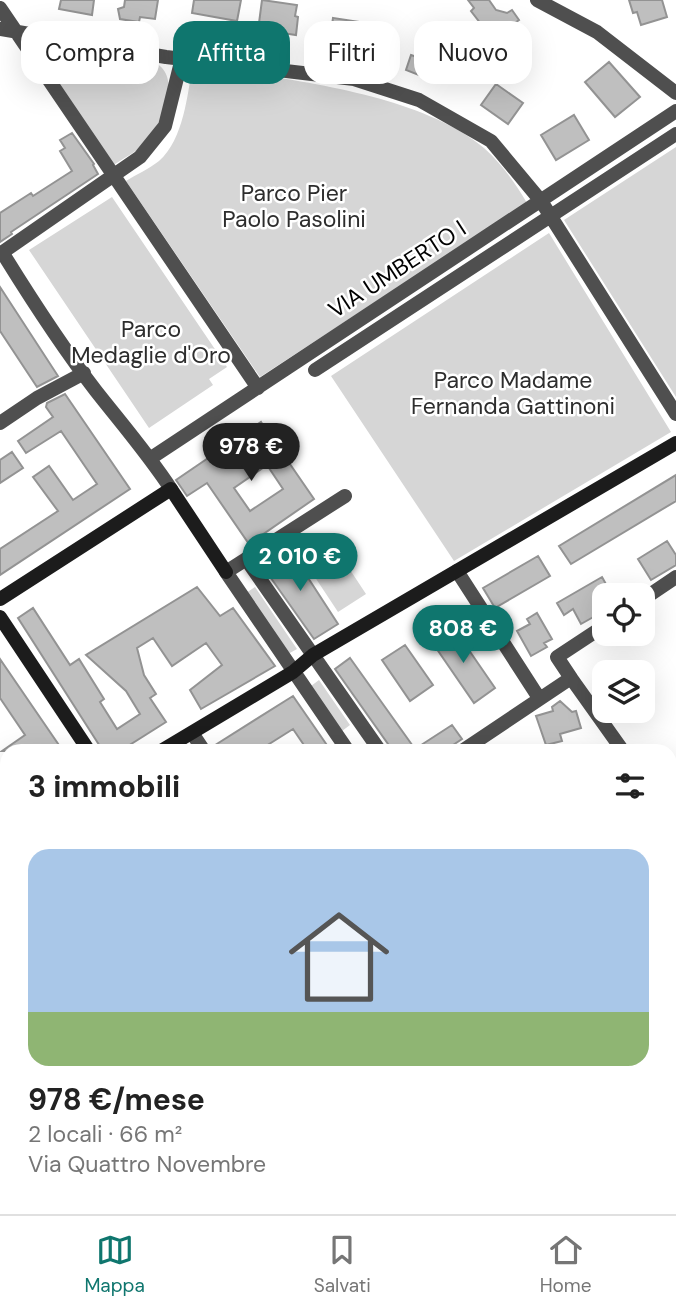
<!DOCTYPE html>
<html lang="it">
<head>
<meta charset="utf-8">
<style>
	body { margin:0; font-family:"DM Sans",sans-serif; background:#f6f6f6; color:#222; height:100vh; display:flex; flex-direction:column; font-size:26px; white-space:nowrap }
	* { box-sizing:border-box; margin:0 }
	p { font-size:23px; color:#767676 }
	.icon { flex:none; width:38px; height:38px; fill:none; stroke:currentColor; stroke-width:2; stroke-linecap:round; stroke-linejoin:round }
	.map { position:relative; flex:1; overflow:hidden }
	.drawer { position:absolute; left:0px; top:744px; width:677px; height:471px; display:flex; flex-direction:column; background:#fff; border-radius:21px 21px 0 0; box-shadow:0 7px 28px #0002 }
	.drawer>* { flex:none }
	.banner { position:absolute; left:21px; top:21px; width:635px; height:63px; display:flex; gap:14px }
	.buttons { position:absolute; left:592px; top:583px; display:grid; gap:14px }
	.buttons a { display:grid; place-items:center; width:63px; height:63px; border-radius:14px; background:#fff; box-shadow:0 7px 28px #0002; font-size:35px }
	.price { position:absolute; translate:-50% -60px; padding:0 16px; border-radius:24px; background:#0f766e; color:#fff; font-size:23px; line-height:46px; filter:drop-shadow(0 2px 4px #0008) }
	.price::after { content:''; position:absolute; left:50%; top:42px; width:21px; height:16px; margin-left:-10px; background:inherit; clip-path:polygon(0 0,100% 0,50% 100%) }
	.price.selected { background:#222; color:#fff }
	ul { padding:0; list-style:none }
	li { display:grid; align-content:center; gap:14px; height:371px; padding:0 28px }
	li+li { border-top:2px solid #e0e0e0 }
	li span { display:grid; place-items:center; height:217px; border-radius:21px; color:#555 }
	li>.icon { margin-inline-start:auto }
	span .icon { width:126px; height:126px; fill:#fffc; stroke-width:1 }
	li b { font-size:30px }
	h2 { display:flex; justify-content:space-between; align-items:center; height:84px; padding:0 28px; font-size:30px }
	.tag { padding:0 24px; border-radius:21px; background:#fff; box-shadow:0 7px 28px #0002; font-size:24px; line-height:63px }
	.tag.selected { background:#0f766e; color:#fff }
	.dock { display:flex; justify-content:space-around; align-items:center; height:98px; border-top:2px solid #e0e0e0; background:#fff; font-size:19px; color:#767676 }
	.dock a { display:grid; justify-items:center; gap:4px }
	.dock .selected { color:#0f766e }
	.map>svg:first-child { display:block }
</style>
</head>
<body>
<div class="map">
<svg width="676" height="1214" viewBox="0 0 676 1214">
	<rect width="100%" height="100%" fill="#fff"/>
	<path fill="#d6d6d6" d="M47 46H56L156 63C183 79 161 127 144 144 135 153 122 159 112 166L41 58V52Z
		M193 65C280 79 416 91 484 148 502 164 515 183 527 203L260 377 126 181C137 174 149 169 159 161 184 139 187 95 193 65Z
		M676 147V397L564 220Z
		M112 197 227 367 209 379 213 385 149 428 29 250Z
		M549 233 671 432 454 561 331 376Z
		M327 535 366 594 338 612 299 553Z
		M255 587 297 649 288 654 246 593Z
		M319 680 350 725 342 731 311 686Z"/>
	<path fill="#bfbfbf" stroke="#939393" stroke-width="2" fill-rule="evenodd" d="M61 0H94L92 15 59 9Z
		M125 0H158L155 19 140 17 139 22 120 19 118 9 124 7Z
		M194 0H241L237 21 192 13Z
		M262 0 297 5 295 16 298 17 296 35 282 33V27L259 23Z
		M468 0H489L496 10 507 13 512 10 519 20 498 35 487 38 481 30 484 28 471 11 474 8Z
		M629 0H662L667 17 641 25 637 12 633 13Z
		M333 18 373 24 371 38 367 37 363 61 338 57 323 40 331 32Z
		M411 55 440 65 434 81 406 70Z
		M609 62 640 97 615 117 585 82Z
		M496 84 523 103 508 124 481 105Z
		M574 115 589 140 556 160 541 135Z
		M72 133 94 164 93 165 98 174 11 232 12 234 0 242V213L31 193 33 196 72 171 60 151 65 148 60 140Z
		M0 287 58 376 37 387 0 331Z
		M65 394 130 489 0 575V549L58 511 33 477 49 466 73 500 97 484 61 431 26 453 18 441 53 417 46 407 47 403Z
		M261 422 314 499 249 544 207 483 187 496 176 480ZM267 465 283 489 250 511 234 488Z
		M12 452 23 468 0 483V460Z
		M676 475V501L571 564 559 546Z
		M667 541 676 555V565L651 580 638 559Z
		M288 547 338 624 314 639 261 564Z
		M538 556 550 576 495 608 483 588Z
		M602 577 612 595H604V611L581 624 573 609 564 615 557 603Z
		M197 587 220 616 233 608 275 666 201 709 190 690 222 665 206 643 172 666 153 638 137 648 144 675 156 694 150 698 166 722 120 751H103L18 618 33 608 70 665 79 659 104 699 100 702 117 729 140 714 126 691 86 655Z
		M537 613 552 639 544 643 547 647 531 656 517 631 530 624 527 619Z
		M453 627 495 688 474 703 432 642Z
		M405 645 433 685 410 701 382 660Z
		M350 658 415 749 452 725 462 739 444 751H393L335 669Z
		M0 659 63 751H2L25 735 0 698Z
		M293 696 331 751H308L293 729 258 751H214L212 747Z
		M560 701 572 712 576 711 581 728 560 734 562 741 546 745 536 716 553 711 552 707Z"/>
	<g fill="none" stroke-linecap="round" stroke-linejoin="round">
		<path stroke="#4f4f4f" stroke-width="14" d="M537 0 597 32 676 93
			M0 8 258 388
			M0 29 166 57 354 79 419 100 491 141 541 201 676 414
			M2 252C31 299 62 347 96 391 122 424 148 454 171 489
			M0 254 140 157 165 126 182 58
			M315 370 676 134
			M0 423 37 398 84 373
			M151 458 676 111
			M345 496 226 572 348 751
			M246 559 380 751
			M457 571 539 698
			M642 600 676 577
			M571 678 623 751
			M192 733 204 751
			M462 751 571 678 557 657 604 626
			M670 815 676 823
			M670 847 676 844
			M0 891 7 886
			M0 963 7 974
			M670 1025 676 1021
			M670 1100 676 1108
			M134 1208 135 1214"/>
		<path stroke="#1c1c1c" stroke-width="14" d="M0 599 171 489 226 572
			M0 617 89 751
			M161 751 293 672 313 655 676 443
			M320 1208 321 1214"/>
	</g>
	<g text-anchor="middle" stroke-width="5" stroke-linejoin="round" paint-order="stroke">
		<g font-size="23" fill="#2d2d2d" stroke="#fff">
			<text x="294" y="201">Parco Pier<tspan x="294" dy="26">Paolo Pasolini</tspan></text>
			<text x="151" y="337">Parco<tspan x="151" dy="26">Medaglie d'Oro</tspan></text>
			<text x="513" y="388">Parco Madame<tspan x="513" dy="26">Fernanda Gattinoni</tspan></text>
		</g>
		<g font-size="23" fill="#000" stroke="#fff">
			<text transform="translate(397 269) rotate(-33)" y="8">VIA UMBERTO I</text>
		</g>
	</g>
</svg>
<div class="buttons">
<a><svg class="icon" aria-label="locate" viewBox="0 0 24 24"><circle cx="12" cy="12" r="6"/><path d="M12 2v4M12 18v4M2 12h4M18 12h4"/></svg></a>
<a><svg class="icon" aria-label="layers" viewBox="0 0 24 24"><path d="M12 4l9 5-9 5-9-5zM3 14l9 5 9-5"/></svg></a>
</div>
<b class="price selected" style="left:251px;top:483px">978 €</b>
<b class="price" style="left:300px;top:593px">2 010 €</b>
<b class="price" style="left:463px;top:665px">808 €</b>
<div class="banner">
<a class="tag">Compra</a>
<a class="tag selected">Affitta</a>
<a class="tag">Filtri</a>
<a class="tag">Nuovo</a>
</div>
<section class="drawer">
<h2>3 immobili<svg class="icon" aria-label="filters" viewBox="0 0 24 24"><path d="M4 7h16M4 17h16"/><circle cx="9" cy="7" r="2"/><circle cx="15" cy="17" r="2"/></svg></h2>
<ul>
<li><span style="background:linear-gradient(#a9c7e8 75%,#8fb573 0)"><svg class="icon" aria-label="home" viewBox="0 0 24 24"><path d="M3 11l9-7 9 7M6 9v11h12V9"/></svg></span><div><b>978 €/mese</b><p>2 locali · 66 m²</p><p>Via Quattro Novembre</p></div></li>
</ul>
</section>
</div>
<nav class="dock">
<a class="selected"><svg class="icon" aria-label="map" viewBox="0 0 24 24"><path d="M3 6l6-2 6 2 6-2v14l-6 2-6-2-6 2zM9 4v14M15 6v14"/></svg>Mappa</a>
<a><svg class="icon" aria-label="saved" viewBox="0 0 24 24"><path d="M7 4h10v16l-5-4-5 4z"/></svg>Salvati</a>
<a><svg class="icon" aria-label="home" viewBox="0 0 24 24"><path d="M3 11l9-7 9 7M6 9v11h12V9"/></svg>Home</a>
</nav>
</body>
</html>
